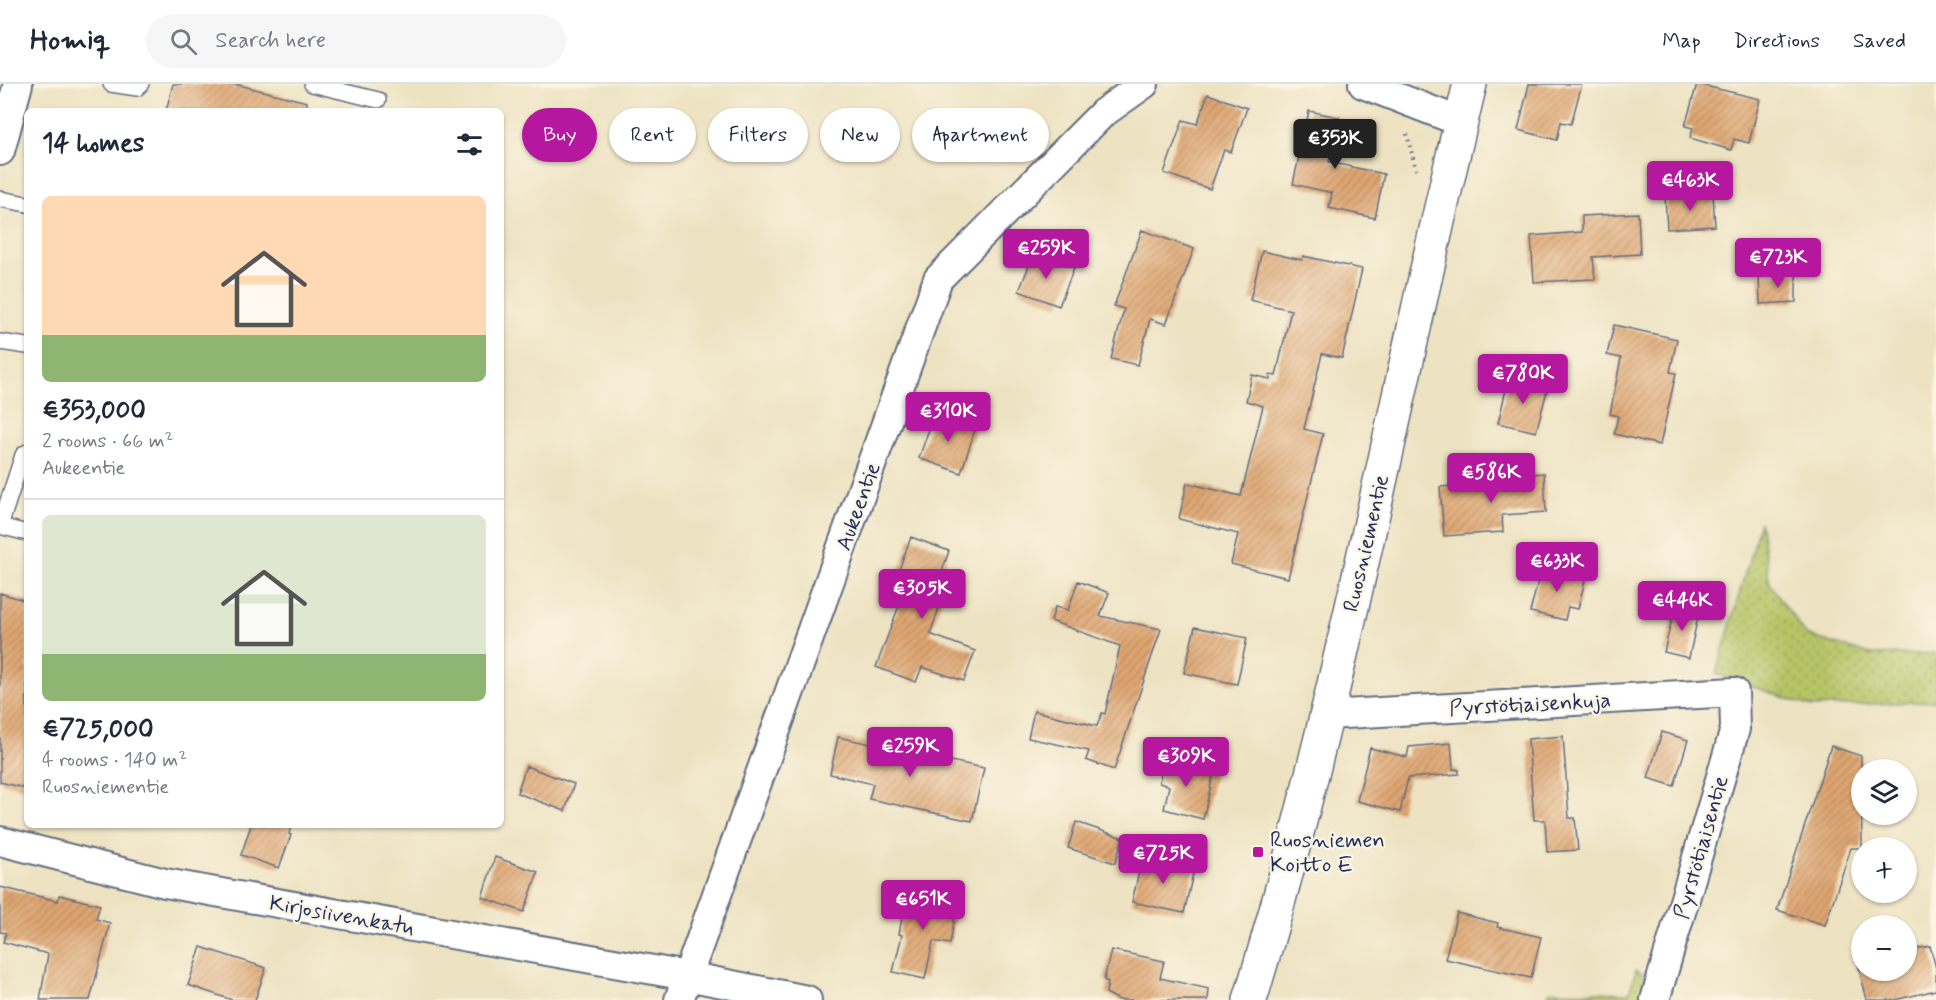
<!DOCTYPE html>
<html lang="en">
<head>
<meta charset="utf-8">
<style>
	body { margin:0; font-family:Mynerve,sans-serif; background:#f6f6f7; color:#1f2937; height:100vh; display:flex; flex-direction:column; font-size:22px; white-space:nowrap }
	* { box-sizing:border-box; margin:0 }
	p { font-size:20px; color:#747a83 }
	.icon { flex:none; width:33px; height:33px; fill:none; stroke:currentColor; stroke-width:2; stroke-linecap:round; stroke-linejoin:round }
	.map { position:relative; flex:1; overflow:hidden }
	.drawer { position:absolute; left:24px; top:24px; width:480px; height:720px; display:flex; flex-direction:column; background:#fff; border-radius:9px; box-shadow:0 2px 4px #0004 }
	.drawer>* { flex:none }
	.banner { position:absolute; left:522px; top:24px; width:570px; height:54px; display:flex; gap:12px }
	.tools { position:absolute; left:1851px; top:675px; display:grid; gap:12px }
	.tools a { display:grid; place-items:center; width:66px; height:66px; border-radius:50%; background:#fff; box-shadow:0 2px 4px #0004; font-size:30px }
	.price { position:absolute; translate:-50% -51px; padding:0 14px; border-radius:6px; background:#b5179e; color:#fff; font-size:20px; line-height:39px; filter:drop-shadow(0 2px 3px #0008) }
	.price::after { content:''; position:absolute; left:50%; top:36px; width:18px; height:14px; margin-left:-9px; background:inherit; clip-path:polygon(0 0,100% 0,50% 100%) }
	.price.active { background:#222; color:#fff }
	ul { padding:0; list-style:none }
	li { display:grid; align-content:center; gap:12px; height:318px; padding:0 18px }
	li+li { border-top:2px solid #e0e1e3 }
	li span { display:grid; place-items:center; height:186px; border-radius:9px; color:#555 }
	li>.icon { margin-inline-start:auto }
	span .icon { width:108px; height:108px; fill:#fffc; stroke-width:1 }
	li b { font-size:26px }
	h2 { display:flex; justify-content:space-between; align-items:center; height:72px; padding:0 18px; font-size:26px }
	.pill { padding:0 21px; border-radius:27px; background:#fff; box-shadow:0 2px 4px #0004; font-size:21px; line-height:54px }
	.pill.active { background:#b5179e; color:#fff }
	header { display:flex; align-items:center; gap:36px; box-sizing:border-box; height:84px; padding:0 30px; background:#fff; border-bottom:2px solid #e0e1e3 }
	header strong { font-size:28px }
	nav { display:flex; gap:33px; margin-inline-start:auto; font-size:21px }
	.search { width:420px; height:54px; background:#f6f6f7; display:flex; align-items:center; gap:15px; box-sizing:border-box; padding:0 21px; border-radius:33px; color:#747a83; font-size:22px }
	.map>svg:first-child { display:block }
</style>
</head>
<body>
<header>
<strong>Homiq</strong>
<div class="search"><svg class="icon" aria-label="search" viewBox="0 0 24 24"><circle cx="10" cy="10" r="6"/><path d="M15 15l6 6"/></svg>Search here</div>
<nav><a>Map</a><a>Directions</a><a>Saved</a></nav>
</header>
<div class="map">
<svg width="1936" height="916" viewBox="0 0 1936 916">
	<defs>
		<pattern id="grass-dots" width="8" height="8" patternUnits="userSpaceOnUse" patternTransform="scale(1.5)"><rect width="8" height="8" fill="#b6c466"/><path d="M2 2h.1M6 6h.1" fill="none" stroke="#93a057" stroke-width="1.8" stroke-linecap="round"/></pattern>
		<pattern id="building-hatch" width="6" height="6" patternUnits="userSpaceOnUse" patternTransform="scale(1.5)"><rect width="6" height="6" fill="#dfa671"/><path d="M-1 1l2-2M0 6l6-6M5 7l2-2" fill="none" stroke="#b48860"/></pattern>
	</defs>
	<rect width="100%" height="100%" fill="#fcf5e5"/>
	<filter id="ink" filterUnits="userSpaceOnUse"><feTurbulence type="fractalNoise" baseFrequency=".0167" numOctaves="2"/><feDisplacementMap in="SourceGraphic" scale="12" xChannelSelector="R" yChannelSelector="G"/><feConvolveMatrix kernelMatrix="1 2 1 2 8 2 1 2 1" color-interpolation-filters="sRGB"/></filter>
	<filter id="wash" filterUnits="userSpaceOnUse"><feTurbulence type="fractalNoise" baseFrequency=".008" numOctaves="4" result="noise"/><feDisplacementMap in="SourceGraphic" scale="24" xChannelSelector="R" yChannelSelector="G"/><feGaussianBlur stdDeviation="1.35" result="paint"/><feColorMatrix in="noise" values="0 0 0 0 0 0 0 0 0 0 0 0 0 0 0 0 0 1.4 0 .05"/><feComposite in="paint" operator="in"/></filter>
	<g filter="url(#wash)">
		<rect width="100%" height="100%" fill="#ede2c1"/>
		<path fill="url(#grass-dots)" stroke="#687a62" stroke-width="1.5" d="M1760 438 1770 500 1806 551 1871 571 1936 569V617L1812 623 1716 590Z
			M1636 886 1648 893 1641 916H1546L1550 907 1629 909Z"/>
		<g id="blocks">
			<path fill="url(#building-hatch)" d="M173 0H235L307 18 306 27H166Z
				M1529 0H1582L1571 40 1561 38 1557 56 1518 46Z
				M1697 0 1760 15 1749 59 1734 55 1731 66 1690 54 1693 44 1685 42Z
				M1208 10 1247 24 1231 68 1224 66 1210 105 1164 89 1183 36 1197 40Z
				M1309 27 1339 33 1329 78 1384 90 1375 134 1329 124 1332 109 1293 100Z
				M1713 110 1715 142 1667 145 1665 113Z
				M1638 129 1640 170 1593 173 1595 195 1534 198 1531 152 1582 148V132Z
				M1142 146 1194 165 1166 240 1150 235 1138 281 1111 275 1124 225 1114 222Z
				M1262 167 1302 176 1303 172 1362 185 1342 274 1322 270 1304 345 1323 350 1288 494 1231 480 1238 450 1179 435 1187 399 1241 412 1263 322 1246 317 1252 291 1270 295V291L1276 292 1291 226 1250 216Z
				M1034 169 1074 184 1059 222 1019 207Z
				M1796 190V218L1760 220 1759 191Z
				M1614 241 1677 255 1670 288 1676 289 1660 361 1614 350 1618 332 1610 330 1621 274 1607 271Z
				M1509 293 1548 303 1536 348 1498 339Z
				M935 328 976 343 961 389 919 374Z
				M1544 389 1546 428 1502 431 1503 448 1444 452 1440 403 1494 399V393Z
				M911 453 949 467 940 493 949 495 930 550 975 567 964 597 922 583 916 598 876 583 906 503 894 499Z
				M1542 482 1586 492 1578 525 1568 523 1565 536 1530 528Z
				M1078 497 1109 509 1100 532 1161 545 1114 686 1086 676 1089 667 1028 654 1034 627 1097 642 1102 629 1105 630 1120 562 1051 537 1055 523 1068 526Z
				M0 509 27 517V705L0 698Z
				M1675 522 1699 528 1689 574 1664 568Z
				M1195 543 1247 554 1237 600 1184 589Z
				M1662 648 1688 656 1674 702 1648 694Z
				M1563 652 1569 734H1575L1578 766 1547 768 1545 736H1534L1528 655Z
				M838 653 984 684 972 737 869 715 873 700 830 690Z
				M1451 659 1453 685 1459 686V690L1408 694 1400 728 1357 717 1370 664 1407 673 1409 663Z
				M1831 662 1861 672 1862 764H1851L1825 841 1777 826Z
				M1164 675 1214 688 1203 735 1164 725 1169 702 1159 699Z
				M526 682 574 700 565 727 517 709Z
				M1076 738 1123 754 1115 779 1068 764Z
				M251 741H292L289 750 291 751 279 784 241 771Z
				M495 773 538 788 524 828 482 813Z
				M1142 774 1194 785 1184 829 1132 818Z
				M0 803 58 817 59 811 100 821 96 835 110 839 90 916H40L48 870 3 858 6 849 0 848Z
				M907 806 958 816 950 860 933 857 925 895 893 888 902 851 899 850Z
				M1457 829 1498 839 1497 843 1541 853 1531 894 1445 875Z
				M1930 862 1936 884V906L1895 916H1867L1858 880 1862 879V886H1906V867Z
				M201 863 266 884 255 916H232L188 901Z
				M1111 866 1164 877 1160 894 1209 905 1208 916H1119L1106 909 1108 898 1104 896Z"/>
		</g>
	</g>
	<g filter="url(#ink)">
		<use href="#blocks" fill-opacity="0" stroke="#646e81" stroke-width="1.5"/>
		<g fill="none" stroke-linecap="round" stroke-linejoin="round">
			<defs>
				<path id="service" d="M111 0 137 4 141 0
					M312 0 378 16
					M0 115 27 120
					M0 258 27 262
					M0 442 23 371 27 368
					M0 442 27 449"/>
				<path id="minor" d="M1363 0 1461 38
					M0 67 18 0
					M1327 631 1734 608 1735 645 1655 916
					M0 757 165 799 687 892 807 916
					M679 916 938 195 1103 29 1144 0"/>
				<path id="tertiary" d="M1250 916C1341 615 1396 305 1470 0"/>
			</defs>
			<use href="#service" stroke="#646e81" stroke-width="18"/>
			<use href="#minor" stroke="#646e81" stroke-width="32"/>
			<use href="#tertiary" stroke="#646e81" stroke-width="36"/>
			<path stroke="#646e81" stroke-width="4" stroke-dasharray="1.5 4.5" stroke-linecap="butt" d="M1407 50 1416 86"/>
			<use href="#service" stroke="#fff" stroke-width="15"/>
			<use href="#minor" stroke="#fff" stroke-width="28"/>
			<use href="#tertiary" stroke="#fff" stroke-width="33"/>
		</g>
	</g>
	<rect fill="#b5179e" stroke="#fcf5e5" stroke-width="2" x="1252" y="762" width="12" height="12" rx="3"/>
	<g text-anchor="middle" stroke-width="4.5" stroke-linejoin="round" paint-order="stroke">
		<g font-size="22" fill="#1b2f5e" stroke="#fcf5e5">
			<text transform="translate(857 422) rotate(-70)" y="8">Aukeentie</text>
			<text transform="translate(1365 459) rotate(-77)" y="8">Ruosniementie</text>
			<text transform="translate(1530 619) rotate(-3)" y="8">Pyrstötiaisenkuja</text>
			<text transform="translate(1700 763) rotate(-74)" y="8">Pyrstötiaisentie</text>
			<text transform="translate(342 830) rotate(10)" y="8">Kirjosiivenkatu</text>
		</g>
		<g font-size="22" fill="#1b2f5e" stroke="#fcf5e5" text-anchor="start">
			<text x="1270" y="763">Ruosniemen<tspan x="1270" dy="25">Koitto E</tspan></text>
		</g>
	</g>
</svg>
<div class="tools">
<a><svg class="icon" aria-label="layers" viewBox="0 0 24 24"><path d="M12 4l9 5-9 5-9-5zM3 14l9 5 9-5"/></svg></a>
<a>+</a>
<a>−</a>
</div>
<b class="price active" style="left:1335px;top:86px">€353K</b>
<b class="price" style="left:1690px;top:128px">€463K</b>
<b class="price" style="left:1046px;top:196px">€259K</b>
<b class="price" style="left:1778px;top:205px">€723K</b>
<b class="price" style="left:1523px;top:321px">€780K</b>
<b class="price" style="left:948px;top:359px">€310K</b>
<b class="price" style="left:1491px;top:420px">€586K</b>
<b class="price" style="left:1557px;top:509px">€633K</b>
<b class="price" style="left:922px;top:536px">€305K</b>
<b class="price" style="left:1682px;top:548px">€446K</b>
<b class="price" style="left:910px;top:694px">€259K</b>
<b class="price" style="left:1186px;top:704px">€309K</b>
<b class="price" style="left:1163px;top:801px">€725K</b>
<b class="price" style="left:923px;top:847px">€651K</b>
<div class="banner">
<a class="pill active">Buy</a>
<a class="pill">Rent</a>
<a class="pill">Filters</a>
<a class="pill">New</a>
<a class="pill">Apartment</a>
</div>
<section class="drawer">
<h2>14 homes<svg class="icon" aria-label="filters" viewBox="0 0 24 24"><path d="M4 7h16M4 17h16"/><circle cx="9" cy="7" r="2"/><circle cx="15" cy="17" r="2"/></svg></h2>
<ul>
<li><span style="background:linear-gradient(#ffd9b3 75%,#8fb573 0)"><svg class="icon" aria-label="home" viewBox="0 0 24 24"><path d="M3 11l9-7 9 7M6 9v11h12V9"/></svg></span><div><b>€353,000</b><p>2 rooms · 66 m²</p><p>Aukeentie</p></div></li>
<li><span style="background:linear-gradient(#dfe7d0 75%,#8fb573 0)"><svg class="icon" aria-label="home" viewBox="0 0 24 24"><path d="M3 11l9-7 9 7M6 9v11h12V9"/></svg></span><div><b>€725,000</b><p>4 rooms · 140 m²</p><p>Ruosniementie</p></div></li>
</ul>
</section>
</div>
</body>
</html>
